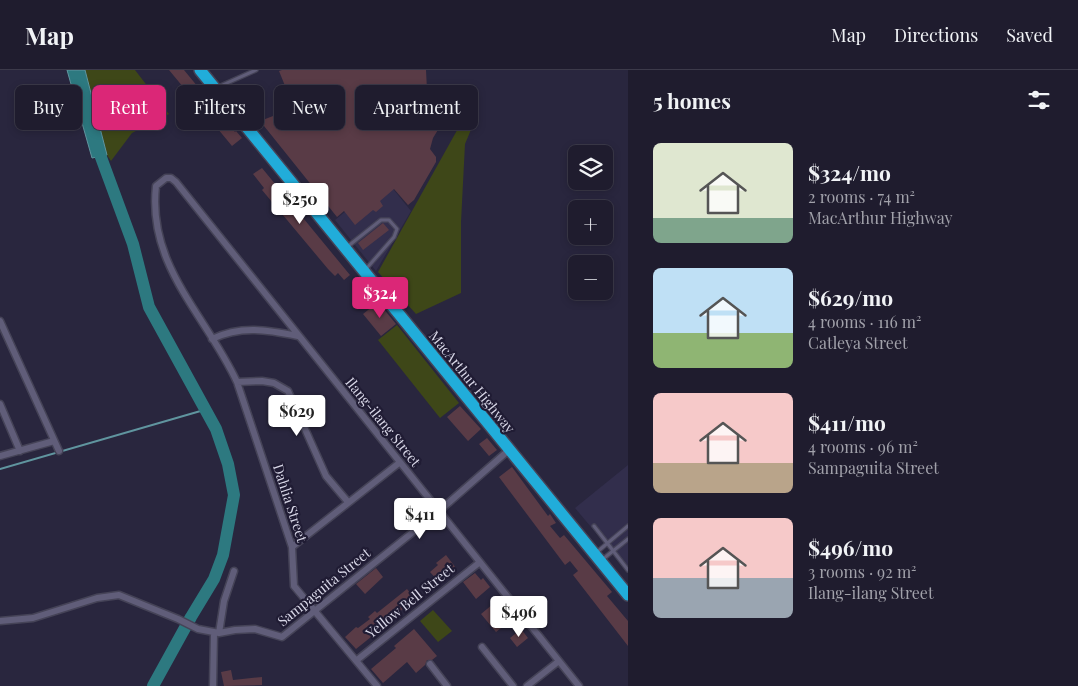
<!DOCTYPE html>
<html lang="en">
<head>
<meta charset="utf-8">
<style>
	body { margin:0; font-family:"Playfair Display",serif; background:#272536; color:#f1f3f6; height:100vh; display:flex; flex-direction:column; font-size:19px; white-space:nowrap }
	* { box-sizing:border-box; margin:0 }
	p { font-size:16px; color:#a1a1aa }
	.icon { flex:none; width:28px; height:28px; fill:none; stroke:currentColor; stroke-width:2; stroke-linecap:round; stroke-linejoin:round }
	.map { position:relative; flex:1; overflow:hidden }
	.side { display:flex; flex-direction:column; background:#1f1c2e; width:450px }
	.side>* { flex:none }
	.banner { position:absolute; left:15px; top:15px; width:475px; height:45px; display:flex; gap:10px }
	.controls { position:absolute; left:568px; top:75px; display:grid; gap:10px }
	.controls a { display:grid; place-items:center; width:45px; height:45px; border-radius:8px; background:#1f1c2e; box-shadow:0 2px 8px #0003,0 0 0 1px #3c3a4a; font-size:25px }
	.price { position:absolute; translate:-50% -42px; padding:0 11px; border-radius:5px; background:#fff; color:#222; font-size:16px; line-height:32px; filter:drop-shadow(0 1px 2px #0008) }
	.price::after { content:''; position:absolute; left:50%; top:30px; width:15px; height:11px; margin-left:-8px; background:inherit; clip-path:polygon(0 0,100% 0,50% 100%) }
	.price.active { background:#db2777; color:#fff }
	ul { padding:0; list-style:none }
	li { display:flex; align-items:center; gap:15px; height:125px; padding:0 25px }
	li span { display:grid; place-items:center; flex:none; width:140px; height:100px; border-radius:8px; color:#555 }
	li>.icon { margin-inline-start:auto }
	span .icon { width:60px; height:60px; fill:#fffc; stroke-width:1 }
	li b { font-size:21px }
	h2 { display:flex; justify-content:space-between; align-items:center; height:60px; padding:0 25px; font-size:21px }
	.tag { padding:0 18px; border-radius:8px; background:#1f1c2e; box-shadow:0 2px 8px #0003,0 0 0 1px #3c3a4a; font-size:18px; line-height:45px }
	.tag.active { background:#db2777; color:#fff }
	header { display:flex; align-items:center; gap:30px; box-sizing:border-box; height:70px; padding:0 25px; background:#1f1c2e; border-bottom:1px solid #3c3a4a }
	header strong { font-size:24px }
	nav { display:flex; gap:28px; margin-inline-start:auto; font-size:18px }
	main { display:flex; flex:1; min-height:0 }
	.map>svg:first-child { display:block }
</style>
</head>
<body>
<header>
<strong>Map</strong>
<nav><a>Map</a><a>Directions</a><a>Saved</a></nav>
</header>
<main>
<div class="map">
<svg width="628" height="616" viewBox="0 0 628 616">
	<rect width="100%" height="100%" fill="#29263e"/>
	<path fill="#322e4c" d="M385 109 411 141 376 201 335 150Z
		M628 395V501L575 438Z"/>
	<path fill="#3e4718" d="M85 0H135L169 44 132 63 111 91 107 85Z
		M476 34 475 50 465 74 461 152V223L416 244 378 202 470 37Z
		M397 255 459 333 440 348 378 270Z
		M433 540 452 561 438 572 420 551Z"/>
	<path fill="#2d7980" stroke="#60959f" d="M67 0H85L107 85 92 88Z"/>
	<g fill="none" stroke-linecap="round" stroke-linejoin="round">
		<path stroke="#60959f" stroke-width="2" d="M0 399 204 340"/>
		<path stroke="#2d7980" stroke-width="12" d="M95 71 133 174 149 237 216 359 228 394 234 425 223 485 214 509 191 547 153 616"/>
	</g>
	<path fill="#593b46" d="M169 0H184L235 62 236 61 242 68 232 76Z
		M282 0H426L427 20H429V47L470 37 459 59 444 50 433 68 430 79 436 87V92L414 130 408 135 394 119 380 131 383 136 376 142 373 140 355 155 344 141 337 147 260 51 294 38 279 1Z
		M259 18 265 28 247 36 239 27Z
		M262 98 350 205 344 210 338 203 335 206 328 199 262 120 264 118 253 104Z
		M383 153 389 160 363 180 358 173Z
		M378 232 396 254 381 266 363 244Z
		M460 336 481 359 468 371 447 347Z
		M487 368 497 380 489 386 479 374Z
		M512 397 548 446 550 444 556 453 550 456 560 468 564 465 612 522 607 526 628 551V576L573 505 578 501 570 491 565 495 499 407Z
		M446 485 456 498 439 512 430 502 438 495 436 493Z
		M376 498 383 507 365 524 356 514Z
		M475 503 481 510 483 508 490 517 476 529 463 512Z
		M407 519 415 529 397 544 396 543 384 551 385 553 375 562 376 563 356 579 345 567 356 557 358 558 370 549 368 547 375 541 377 543Z
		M499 529 515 547 496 562 481 544Z
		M414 559 437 586 432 590H427L425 595 416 603 407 592 383 613 371 599 396 578 394 576Z
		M521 559 528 568 517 577 510 568Z
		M231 600 233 610 262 607V615L224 616 221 602Z"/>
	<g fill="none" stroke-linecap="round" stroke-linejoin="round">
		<defs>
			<path id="lane" d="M218 17 256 0
				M347 177 381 150H389L397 159 394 167 366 199
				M594 456 628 500
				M597 482 628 456
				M603 489 628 469"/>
			<path id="street" d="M0 251 59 381
				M212 269C241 255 268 260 298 266
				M237 312 262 311 274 313 288 321 326 406 348 432
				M0 334 20 381
				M0 386 54 371
				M292 477 399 393
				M0 551 33 548 97 528 119 525 178 549 198 559 219 563 235 560 255 559 282 567 438 442 509 380
				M219 563 224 531 234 501
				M482 577 513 616
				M357 590 480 492
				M430 594 447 616
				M213 616 214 563
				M377 616 294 516 292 477 237 312C206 245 147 196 156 116L166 108H171L176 112 579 616
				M527 616 559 591"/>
			<path id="highway" d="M200 0 628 525"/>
		</defs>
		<use href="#lane" stroke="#454357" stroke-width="5.5"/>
		<use href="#street" stroke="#454357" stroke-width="9"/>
		<use href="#highway" stroke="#454357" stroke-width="14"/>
		<use href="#lane" stroke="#605d79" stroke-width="3"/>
		<use href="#street" stroke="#605d79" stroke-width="6"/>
		<use href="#highway" stroke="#21adda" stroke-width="11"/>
	</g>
	<g text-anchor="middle" stroke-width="4.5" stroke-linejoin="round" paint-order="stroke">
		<g font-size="14" fill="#d8d7e7" stroke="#201c34">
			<text transform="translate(472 312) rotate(51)" y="5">MacArthur Highway</text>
			<text transform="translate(383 352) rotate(51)" y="5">Ilang-ilang Street</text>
			<text transform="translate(290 433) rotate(72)" y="5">Dahlia Street</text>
			<text transform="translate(324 517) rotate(-39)" y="5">Sampaguita Street</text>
			<text transform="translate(410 531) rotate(-39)" y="5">Yellow Bell Street</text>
		</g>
	</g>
</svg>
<div class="controls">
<a><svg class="icon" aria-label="layers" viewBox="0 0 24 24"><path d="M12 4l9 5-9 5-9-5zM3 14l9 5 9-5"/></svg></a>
<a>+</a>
<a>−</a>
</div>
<b class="price" style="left:300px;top:155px">$250</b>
<b class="price active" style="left:380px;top:249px">$324</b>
<b class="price" style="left:297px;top:367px">$629</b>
<b class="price" style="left:420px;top:470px">$411</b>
<b class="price" style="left:519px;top:568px">$496</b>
<div class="banner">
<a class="tag">Buy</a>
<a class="tag active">Rent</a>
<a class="tag">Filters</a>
<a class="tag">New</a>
<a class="tag">Apartment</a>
</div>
</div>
<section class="side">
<h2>5 homes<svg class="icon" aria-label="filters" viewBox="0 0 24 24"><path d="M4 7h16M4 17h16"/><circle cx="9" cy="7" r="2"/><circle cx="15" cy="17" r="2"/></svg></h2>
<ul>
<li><span style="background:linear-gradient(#dfe7d0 75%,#7fa58c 0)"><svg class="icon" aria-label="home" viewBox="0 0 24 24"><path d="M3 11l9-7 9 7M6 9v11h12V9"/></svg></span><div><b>$324/mo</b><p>2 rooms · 74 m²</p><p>MacArthur Highway</p></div></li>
<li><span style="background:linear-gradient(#bfe0f5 65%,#8fb573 0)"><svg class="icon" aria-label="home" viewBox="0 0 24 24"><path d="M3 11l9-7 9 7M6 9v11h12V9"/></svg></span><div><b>$629/mo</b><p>4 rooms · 116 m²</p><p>Catleya Street</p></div></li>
<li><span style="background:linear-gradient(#f6c9c9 70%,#b9a48a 0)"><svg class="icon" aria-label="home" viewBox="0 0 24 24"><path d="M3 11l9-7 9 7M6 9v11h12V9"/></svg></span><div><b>$411/mo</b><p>4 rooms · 96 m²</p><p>Sampaguita Street</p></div></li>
<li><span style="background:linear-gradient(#f6c9c9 60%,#9aa5b1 0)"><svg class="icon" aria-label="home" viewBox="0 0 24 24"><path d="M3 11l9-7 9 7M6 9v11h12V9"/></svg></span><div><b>$496/mo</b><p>3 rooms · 92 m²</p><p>Ilang-ilang Street</p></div></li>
</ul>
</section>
</main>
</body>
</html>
